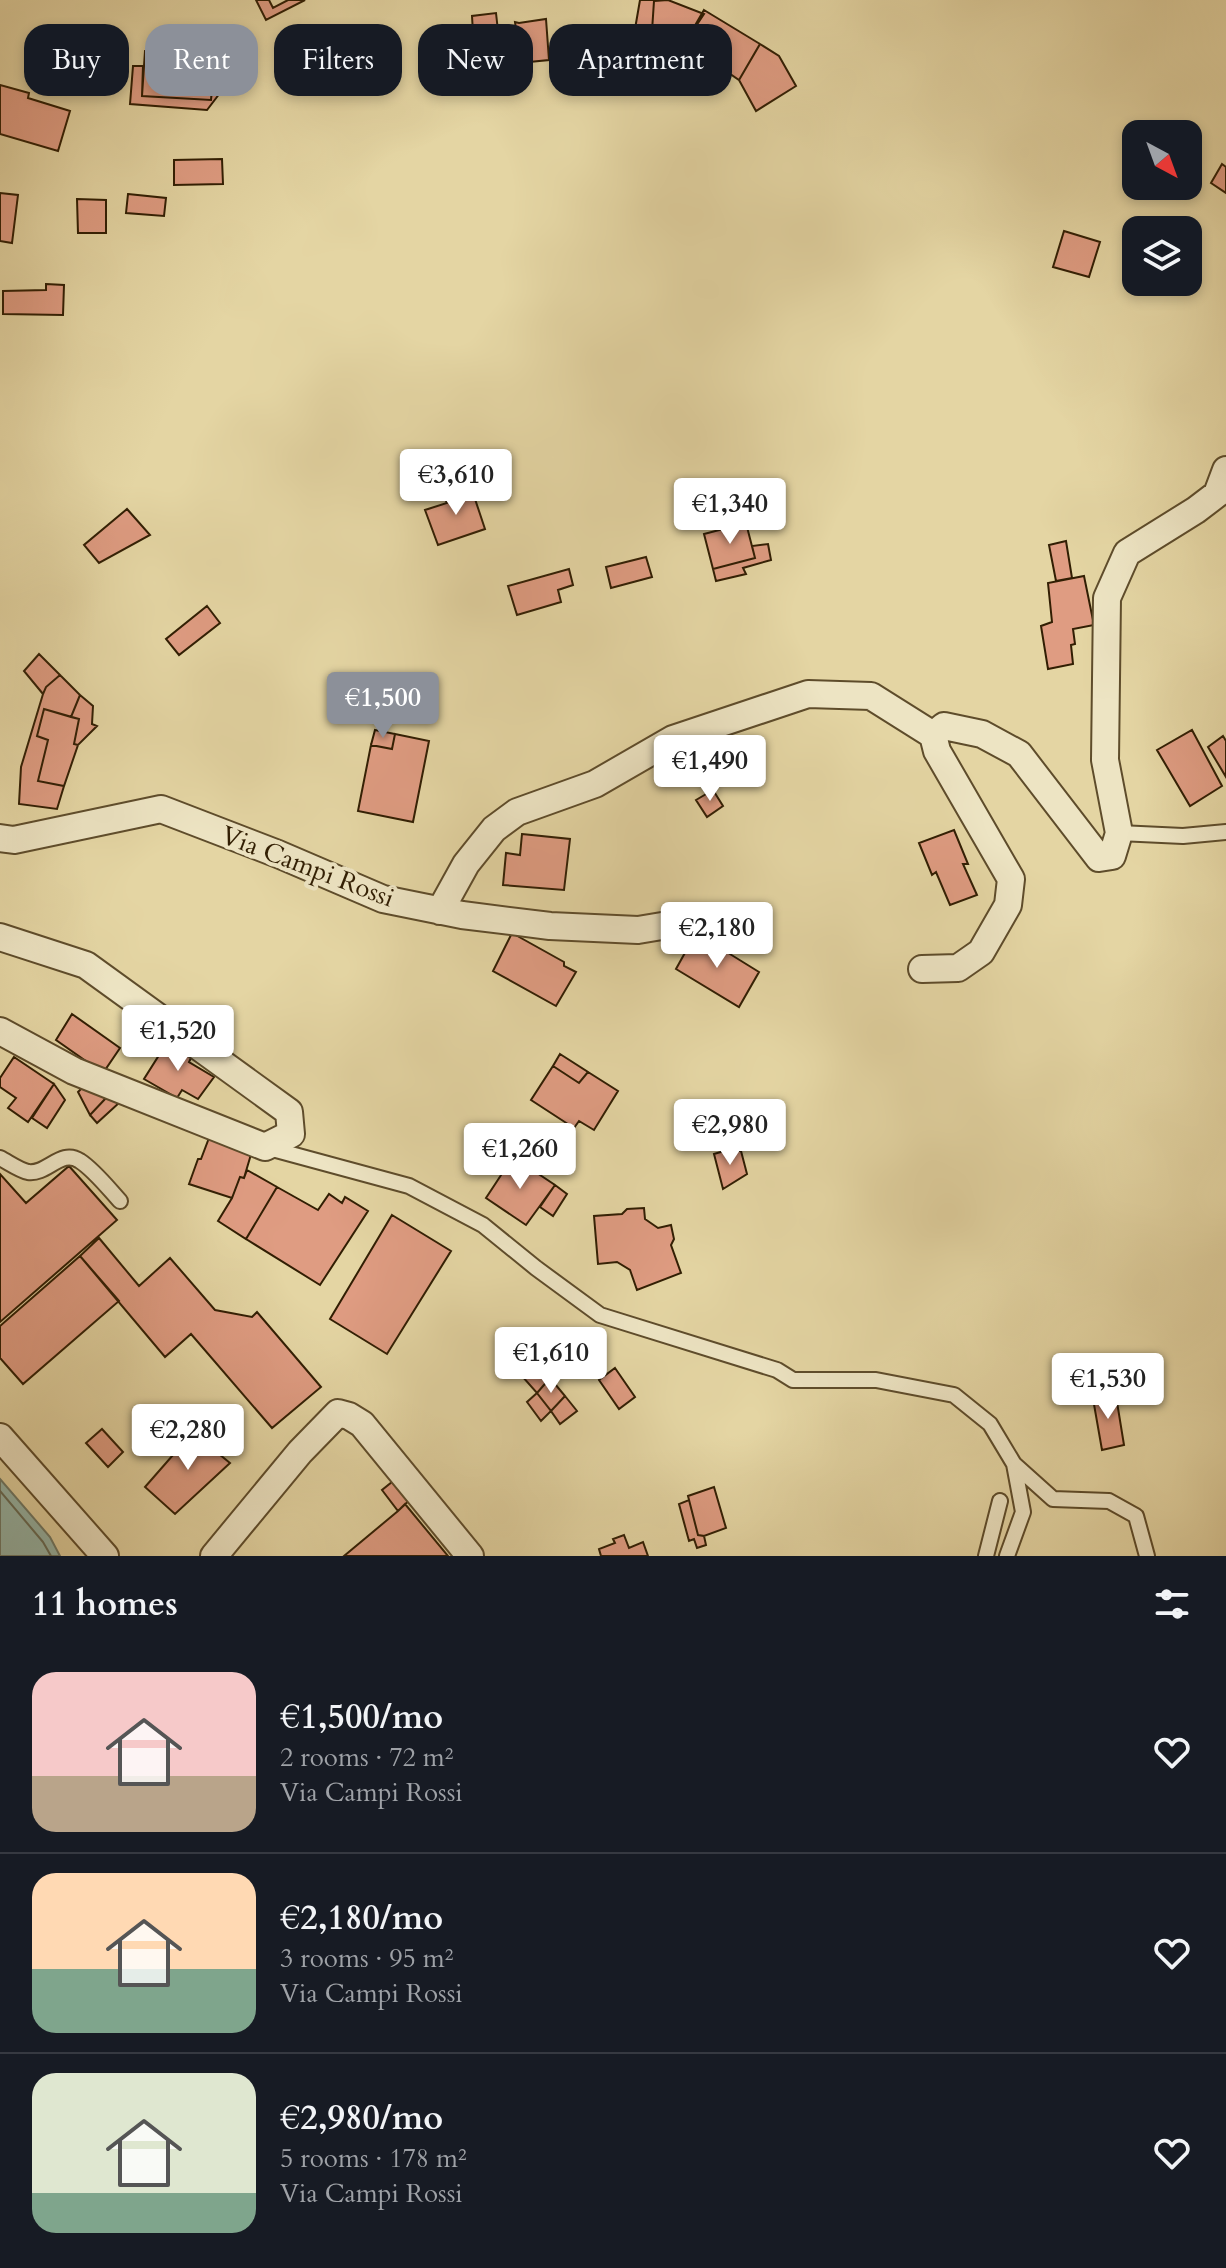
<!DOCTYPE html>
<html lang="en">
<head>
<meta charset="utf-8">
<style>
	body { margin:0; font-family:Cardo,serif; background:#20242c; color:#f1f3f6; height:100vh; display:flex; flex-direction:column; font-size:30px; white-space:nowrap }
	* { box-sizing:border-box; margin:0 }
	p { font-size:26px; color:#9ea1a6 }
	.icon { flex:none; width:44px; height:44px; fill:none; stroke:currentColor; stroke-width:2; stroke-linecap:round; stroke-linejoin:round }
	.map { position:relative; height:1556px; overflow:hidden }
	.sheet { display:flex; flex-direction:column; background:#171b24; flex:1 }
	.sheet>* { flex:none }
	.hud { position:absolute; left:24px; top:24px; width:800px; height:72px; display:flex; gap:16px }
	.needle { width:52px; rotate:139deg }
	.buttons { position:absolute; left:1122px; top:120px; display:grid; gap:16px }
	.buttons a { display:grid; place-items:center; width:80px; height:80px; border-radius:16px; background:#171b24; box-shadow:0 4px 12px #0003; font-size:40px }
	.price { position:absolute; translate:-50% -68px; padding:0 18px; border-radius:8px; background:#fff; color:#222; font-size:26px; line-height:52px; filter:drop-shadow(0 2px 4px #0008) }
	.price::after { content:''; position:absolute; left:50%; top:48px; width:24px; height:18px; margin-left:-12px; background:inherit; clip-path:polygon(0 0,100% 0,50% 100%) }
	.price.on { background:#8c9099; color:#fff }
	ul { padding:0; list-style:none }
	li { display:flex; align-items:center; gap:24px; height:200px; padding:0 32px }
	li+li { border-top:2px solid #363941 }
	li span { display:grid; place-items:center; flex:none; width:224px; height:160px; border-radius:24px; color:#555 }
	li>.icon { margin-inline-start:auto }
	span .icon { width:96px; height:96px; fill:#fffc; stroke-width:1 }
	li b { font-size:34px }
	h2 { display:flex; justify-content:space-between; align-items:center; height:96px; padding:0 32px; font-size:34px }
	.chip { padding:0 28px; border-radius:24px; background:#171b24; box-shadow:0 4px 12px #0003; font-size:28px; line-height:72px }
	.chip.on { background:#8c9099; color:#fff }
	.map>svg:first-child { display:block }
</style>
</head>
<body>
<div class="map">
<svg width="1226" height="1556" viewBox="0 0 1226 1556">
	<rect width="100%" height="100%" fill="#e4d5a3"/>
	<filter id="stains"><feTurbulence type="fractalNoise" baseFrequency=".0025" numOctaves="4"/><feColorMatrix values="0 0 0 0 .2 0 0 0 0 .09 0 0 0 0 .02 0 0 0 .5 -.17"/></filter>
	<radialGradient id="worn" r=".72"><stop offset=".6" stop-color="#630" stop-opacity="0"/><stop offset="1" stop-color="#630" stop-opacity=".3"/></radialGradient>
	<path fill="#96b8ab" stroke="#6e7a68" stroke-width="2" d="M0 1479 50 1537 60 1556H0Z"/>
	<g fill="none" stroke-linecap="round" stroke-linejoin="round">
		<path stroke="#646b57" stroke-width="2" d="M0 1491 43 1542 51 1556"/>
	</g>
	<path fill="#df9c82" stroke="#311e03" stroke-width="2" d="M256 0H269L273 8 288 0H305L266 20Z
		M640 0H668L654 1 652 31 635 29Z
		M668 0 704 14 686 41 652 31 654 1Z
		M704 10 760 44 739 80 710 60V54L686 41Z
		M496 13 498 31 473 33 472 16Z
		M546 19 549 60 509 64 507 37H517L515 22 519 23Z
		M652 31 686 41 710 54V60L729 71 724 79 708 81 693 72 688 56 690 49 651 44Z
		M760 44 779 56 796 86 756 111 739 80Z
		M170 48 216 53 211 100 142 96 145 51 170 54Z
		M133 66H143L142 96 211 100 213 75 221 76 220 93 207 110 130 104Z
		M0 85 29 93 28 98 70 111 58 151 0 134Z
		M222 159 223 184 174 185V160Z
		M1222 164 1226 167V193L1211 183Z
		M0 193 18 195 12 243 0 241Z
		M128 194 166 198 164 216 126 213Z
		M77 199 106 200V233H78Z
		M1064 231 1100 242 1089 277 1053 267Z
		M46 284 64 285 63 315 3 314V291L46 290Z
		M471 487 485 529 438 545 425 510 447 503 444 496Z
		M127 509 150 535 99 563 84 545Z
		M746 523 755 558 713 569 704 534Z
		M1066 541 1072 578 1056 581 1049 545Z
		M768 544 771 560 743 568 746 574 716 581 713 569 755 558 752 546Z
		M646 557 652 577 611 588 606 567Z
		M569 569 573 585 558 590 561 602 517 615 508 586Z
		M1084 576 1094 625 1073 629 1075 644 1071 645 1073 664 1048 669 1041 626 1052 622 1048 583Z
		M207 606 220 623 179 655 166 639Z
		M39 654 60 675 46 687 43 694 24 671Z
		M60 675 80 695 71 717 44 709 37 736 48 740 38 781 64 786 57 809 19 804 21 767 43 694 46 687Z
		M80 695 93 706 92 724 97 726 78 745 74 744 79 719 71 717Z
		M44 709 79 719 74 744 78 745 64 786 38 781 48 740 37 736Z
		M375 730 395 734 392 749 371 745Z
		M1192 730 1222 786 1190 806 1157 750Z
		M395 734 429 741 413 822 358 811 371 745 392 749Z
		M1223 736 1226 741V777L1208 747Z
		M713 790 723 806 707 817 696 800Z
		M954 830 968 864H963L977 895 950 905 936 872 932 875 919 843Z
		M522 834 570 839 564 890 503 885 506 853 520 855Z
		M512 933 564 962V966L576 972 556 1006 493 971Z
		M696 933 759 972 739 1007 676 969Z
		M72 1014 120 1048 103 1073 56 1040Z
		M165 1026 175 1045 168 1041 158 1054 149 1049Z
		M168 1041 192 1056 189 1062 214 1077 198 1099 182 1090 177 1098 144 1079Z
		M560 1054 588 1072 579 1083 553 1066Z
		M14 1057 54 1084 28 1122 8 1108 16 1098 0 1087V1078Z
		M553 1066 579 1083 588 1072 618 1091 594 1130 579 1121 574 1128 531 1100Z
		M54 1084 65 1100 47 1128 32 1118Z
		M84 1086 106 1098 90 1115 78 1092Z
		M106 1098 120 1102 97 1123 90 1115Z
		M209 1138 252 1151 244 1178 240 1177 232 1198 189 1184 198 1159H201Z
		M724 1151H741L747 1174 723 1189 714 1154Z
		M513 1157 555 1185 526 1225 486 1198Z
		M69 1166 117 1220 0 1322V1174L26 1203Z
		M247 1170 277 1187 246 1239 218 1221 232 1198 240 1177 244 1178Z
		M555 1185 567 1194 553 1216 540 1207Z
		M277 1187 318 1210 329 1194 342 1203 345 1197 368 1211 320 1285 246 1239Z
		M644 1208 645 1219 658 1228 671 1225 674 1239 671 1245 681 1273 637 1290 630 1270 617 1262 598 1264 594 1216 622 1214 627 1209Z
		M392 1215 451 1251 387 1354 330 1319Z
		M99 1238 139 1286 170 1258 215 1310 252 1317 257 1312 321 1387 272 1428 191 1334 165 1357 80 1256Z
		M80 1256 119 1301 23 1384 0 1358V1326Z
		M513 1334 550 1378 537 1393 498 1349Z
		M615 1368 635 1397 619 1409 599 1380Z
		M550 1378 565 1396 551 1411 537 1393Z
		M1106 1389 1109 1404 1117 1402 1124 1445 1102 1450 1092 1393Z
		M537 1393 551 1411 541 1421 527 1402Z
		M565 1396 577 1411 560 1424 551 1411Z
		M102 1429 123 1452 108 1467 86 1443Z
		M203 1430 218 1443 213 1449 230 1463 175 1514 145 1487 194 1431 199 1436Z
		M397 1478 413 1497 398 1511 382 1490Z
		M714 1487 726 1528 704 1536 698 1535 688 1496Z
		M689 1500 698 1535 704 1536 706 1545 697 1548 694 1539 689 1541 679 1504Z
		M405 1504 448 1556H344L398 1511Z
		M624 1535 629 1548 643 1542 648 1556H601L599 1549 615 1543 613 1539Z"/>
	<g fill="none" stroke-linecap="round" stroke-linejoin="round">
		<defs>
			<path id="service" d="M1119 833 1183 836 1226 832
				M265 1147 409 1186 483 1225 536 1268 600 1315 777 1370 793 1380H876L954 1395 990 1424 1014 1464 1023 1512 1007 1556
				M0 1158C8 1162 19 1170 28 1172 47 1175 61 1148 80 1161 94 1170 109 1189 120 1201
				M1014 1464 1053 1499 1109 1501 1136 1516 1147 1556
				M986 1556 1000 1501"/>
			<path id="minor" d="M0 838 14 840 161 809 278 854 383 899 462 915 550 926 638 930 668 925
				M440 911 466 864 494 829 517 812 595 784 673 739 808 694 871 696 933 735
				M0 937 86 965 289 1112 291 1134 265 1147 74 1071 0 1031
				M922 969 958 968 981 952 1008 905 1011 879 937 751 933 735 944 726 982 734 1019 754 1099 858 1112 856 1119 833 1105 760 1107 598 1127 553 1196 510 1217 494 1226 470
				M0 1437 105 1556
				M214 1556 300 1452 338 1413 349 1416 362 1424 470 1556"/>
		</defs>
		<use href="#service" stroke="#5e4c2b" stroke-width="18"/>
		<use href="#minor" stroke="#5e4c2b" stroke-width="30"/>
		<use href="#service" stroke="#ede4c3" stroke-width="14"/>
		<use href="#minor" stroke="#ede4c3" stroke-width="26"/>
	</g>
	<g text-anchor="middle" stroke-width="8" stroke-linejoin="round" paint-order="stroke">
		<g font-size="26" fill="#311e03" stroke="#ede4c3">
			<text transform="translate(308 866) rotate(21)" y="9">Via Campi Rossi</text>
		</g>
	</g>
	<rect width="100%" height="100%" filter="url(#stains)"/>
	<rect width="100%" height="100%" fill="url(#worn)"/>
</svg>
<div class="buttons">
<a><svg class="needle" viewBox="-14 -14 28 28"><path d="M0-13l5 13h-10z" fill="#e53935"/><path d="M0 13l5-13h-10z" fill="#9ea1a6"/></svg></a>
<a><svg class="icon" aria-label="layers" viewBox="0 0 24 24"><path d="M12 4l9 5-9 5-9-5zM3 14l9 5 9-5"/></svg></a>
</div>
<b class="price" style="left:456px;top:517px">€3,610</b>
<b class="price" style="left:730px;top:546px">€1,340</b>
<b class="price on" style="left:383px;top:740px">€1,500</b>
<b class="price" style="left:710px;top:803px">€1,490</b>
<b class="price" style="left:717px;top:970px">€2,180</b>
<b class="price" style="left:178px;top:1073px">€1,520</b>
<b class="price" style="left:730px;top:1167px">€2,980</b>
<b class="price" style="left:520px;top:1191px">€1,260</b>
<b class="price" style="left:551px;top:1395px">€1,610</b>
<b class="price" style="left:1108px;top:1421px">€1,530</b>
<b class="price" style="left:188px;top:1472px">€2,280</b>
<div class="hud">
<a class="chip">Buy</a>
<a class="chip on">Rent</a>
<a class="chip">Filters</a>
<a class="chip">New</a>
<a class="chip">Apartment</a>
</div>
</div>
<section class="sheet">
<h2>11 homes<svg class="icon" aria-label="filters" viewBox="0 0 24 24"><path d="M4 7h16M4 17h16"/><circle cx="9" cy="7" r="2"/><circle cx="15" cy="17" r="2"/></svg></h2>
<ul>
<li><span style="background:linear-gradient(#f6c9c9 65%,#b9a48a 0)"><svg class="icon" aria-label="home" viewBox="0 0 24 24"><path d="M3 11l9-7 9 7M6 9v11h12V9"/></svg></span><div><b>€1,500/mo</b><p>2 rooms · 72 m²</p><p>Via Campi Rossi</p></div><svg class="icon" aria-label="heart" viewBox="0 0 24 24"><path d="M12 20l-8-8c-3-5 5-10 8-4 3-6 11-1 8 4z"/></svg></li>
<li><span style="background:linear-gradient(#ffd9b3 60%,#7fa58c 0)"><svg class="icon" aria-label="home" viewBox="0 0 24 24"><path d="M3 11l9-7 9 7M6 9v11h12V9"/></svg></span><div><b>€2,180/mo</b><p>3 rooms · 95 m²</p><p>Via Campi Rossi</p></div><svg class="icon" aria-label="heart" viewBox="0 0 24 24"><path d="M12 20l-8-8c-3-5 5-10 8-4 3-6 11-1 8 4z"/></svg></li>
<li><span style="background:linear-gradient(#dfe7d0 75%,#7fa58c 0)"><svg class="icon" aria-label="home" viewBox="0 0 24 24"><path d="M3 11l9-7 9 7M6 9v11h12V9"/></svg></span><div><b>€2,980/mo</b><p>5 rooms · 178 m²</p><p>Via Campi Rossi</p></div><svg class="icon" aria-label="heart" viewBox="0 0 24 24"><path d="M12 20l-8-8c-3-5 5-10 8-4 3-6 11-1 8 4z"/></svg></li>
</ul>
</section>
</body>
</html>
